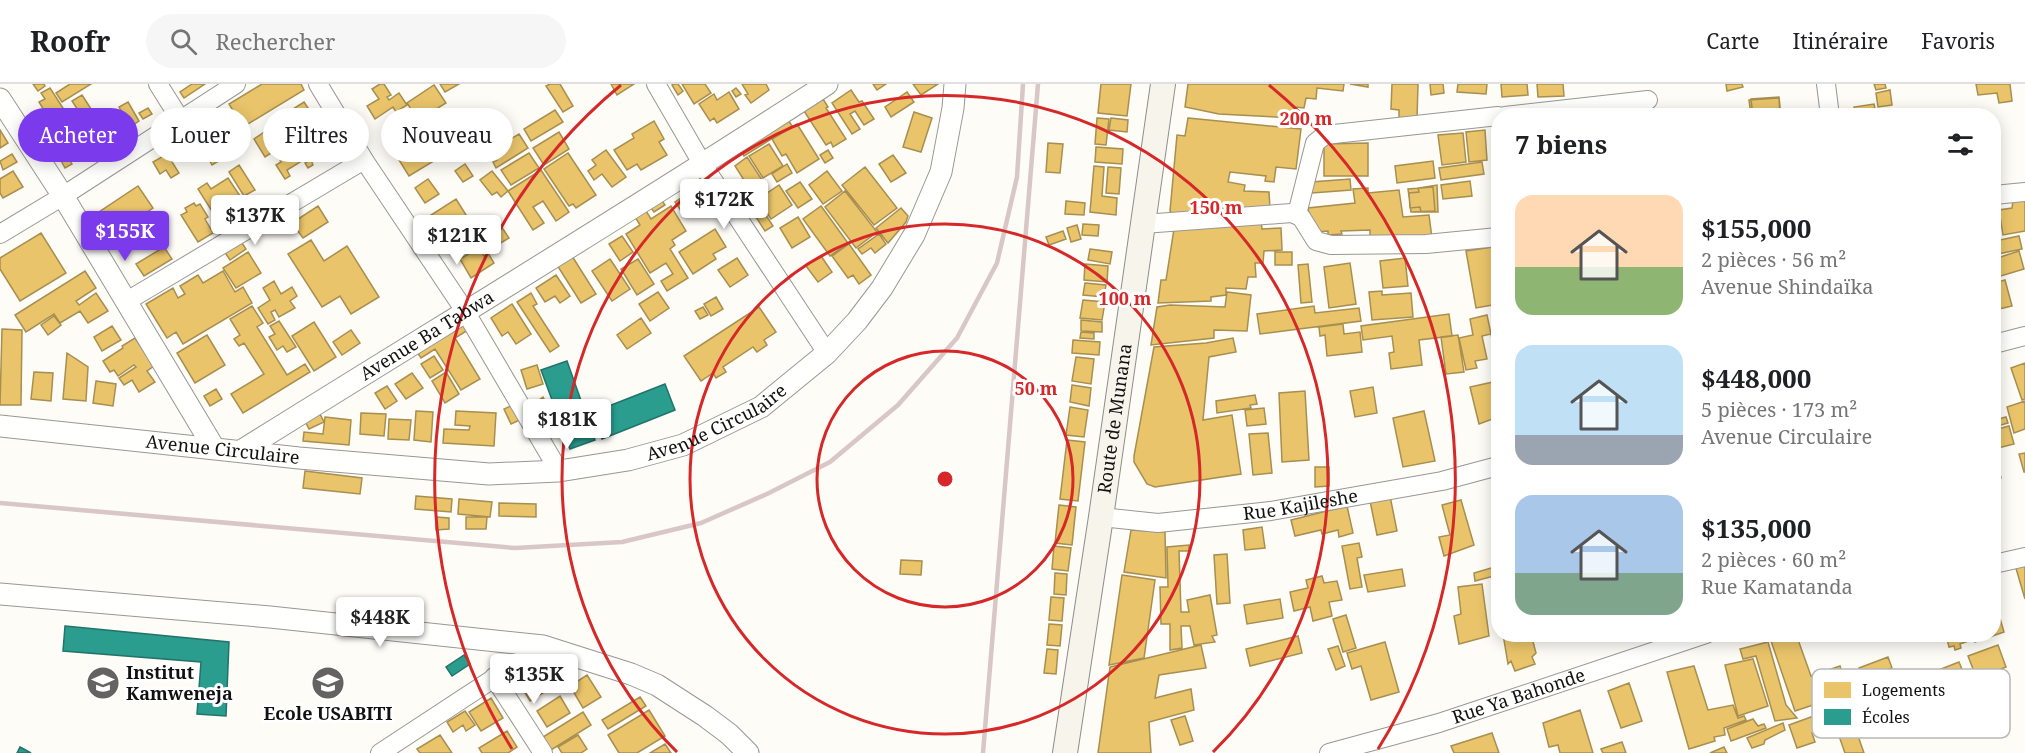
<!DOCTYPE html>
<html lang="fr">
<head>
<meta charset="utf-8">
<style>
	body { margin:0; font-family:"Noto Serif",serif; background:#f6f6f6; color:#202124; height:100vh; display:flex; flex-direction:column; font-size:22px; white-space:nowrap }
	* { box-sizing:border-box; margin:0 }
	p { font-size:20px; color:#757577 }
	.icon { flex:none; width:33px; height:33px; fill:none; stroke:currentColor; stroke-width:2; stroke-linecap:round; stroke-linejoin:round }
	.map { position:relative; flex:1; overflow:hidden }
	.drawer { position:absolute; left:1491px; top:24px; width:510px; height:534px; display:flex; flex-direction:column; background:#fff; border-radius:24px; box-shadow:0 3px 15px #0003 }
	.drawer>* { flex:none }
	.guide { position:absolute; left:18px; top:24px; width:570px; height:54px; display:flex; gap:12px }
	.price { position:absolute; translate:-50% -51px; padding:0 14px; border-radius:6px; background:#fff; color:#222; font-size:20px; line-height:39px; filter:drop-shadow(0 2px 3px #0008) }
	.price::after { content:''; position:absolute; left:50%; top:36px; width:18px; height:14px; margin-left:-9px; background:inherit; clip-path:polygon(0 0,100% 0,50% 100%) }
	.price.current { background:#7c3aed; color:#fff }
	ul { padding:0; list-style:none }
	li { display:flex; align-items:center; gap:18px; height:150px; padding:0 24px }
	li span { display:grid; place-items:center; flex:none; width:168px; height:120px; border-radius:18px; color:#555 }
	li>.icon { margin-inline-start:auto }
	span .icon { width:72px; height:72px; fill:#fffc; stroke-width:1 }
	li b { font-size:26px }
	h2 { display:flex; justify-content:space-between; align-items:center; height:72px; padding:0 24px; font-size:26px }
	.chip { padding:0 21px; border-radius:27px; background:#fff; box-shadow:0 3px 15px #0003; font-size:21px; line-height:54px }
	.chip.current { background:#7c3aed; color:#fff }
	header { display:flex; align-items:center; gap:36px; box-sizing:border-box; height:84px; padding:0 30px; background:#fff; border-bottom:2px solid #e0e0e0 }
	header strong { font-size:28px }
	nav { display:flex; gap:33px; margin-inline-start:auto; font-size:21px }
	.search { width:420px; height:54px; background:#f6f6f6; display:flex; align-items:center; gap:15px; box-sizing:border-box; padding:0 21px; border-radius:33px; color:#757577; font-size:22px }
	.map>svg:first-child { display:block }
</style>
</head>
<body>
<header>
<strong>Roofr</strong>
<div class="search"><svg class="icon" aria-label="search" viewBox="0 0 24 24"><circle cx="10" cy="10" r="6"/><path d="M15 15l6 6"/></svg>Rechercher</div>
<nav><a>Carte</a><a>Itinéraire</a><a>Favoris</a></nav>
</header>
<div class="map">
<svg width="2025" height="669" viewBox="0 0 2025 669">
	<rect width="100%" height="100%" fill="#fdfcf7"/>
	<path fill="#e9c46a" stroke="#a88e4f" stroke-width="1.5" d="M33 0H44L45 2 38 7Z
		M70 0H91L62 18 56 9Z
		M192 0H205L184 14 180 8Z
		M262 0H301L304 6 243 43 229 20Z
		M380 0H384L391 11 387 13 389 16 399 9 407 21 396 28 393 23 375 35 367 22 379 15 372 5Z
		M440 0H459L445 8Z
		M550 0H560L573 22 563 28 546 2Z
		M611 0H634L617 11Z
		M674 0H678L683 7 678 11 672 1Z
		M682 0H705L711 9 694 20Z
		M742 0H766L769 6 751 19 745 11 748 10Z
		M873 0H886L877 6Z
		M913 0H938L921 11Z
		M1101 0H1131L1127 32 1098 29Z
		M1188 0H1344L1343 7 1317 4 1316 15 1306 14 1304 24 1296 23 1295 34 1219 30 1185 23Z
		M1350 0H1368V3Z
		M1392 0H1418L1417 35H1399V26L1391 25Z
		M1430 0H1443L1444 9 1431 11Z
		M1458 0H1487L1486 10 1457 8Z
		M1501 0H1527L1528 11 1502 13Z
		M1537 0H1563L1564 12 1538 13Z
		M1726 0H1742L1743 3 1727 7Z
		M1874 0H1885L1886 4 1876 6Z
		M1976 0H2010L2012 17 1999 19 1997 9 1978 11Z
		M434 1 446 19 418 36 407 19Z
		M50 4 63 24 53 30 50 25 45 28 39 18 45 15 41 9Z
		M736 4 741 10 736 13 732 7Z
		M851 6 859 18 862 17 874 35 864 41 855 27 850 30 860 45 852 50 832 19Z
		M1890 6 1892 21 1878 23 1876 9Z
		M729 8 739 25 717 39 714 34 710 37 699 20 714 10 717 16Z
		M907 8 914 18 891 33 885 23Z
		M82 11 95 31 92 32 96 39 93 41 91 38 87 40 72 17Z
		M1779 13 1781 32H1753L1751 15Z
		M1779 14 1780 32H1751L1749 16Z
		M823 15 828 23 826 24 846 55 833 63 831 58 826 61 804 27Z
		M128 18 139 37 130 43 119 23Z
		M304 18 318 39 306 46 293 25Z
		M1874 20 1876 29 1856 32 1854 23Z
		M148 24 152 30 143 35 139 29Z
		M555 26 563 38 531 57 524 45Z
		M279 28 292 48 286 52 274 31Z
		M914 28 932 34 921 68 903 63Z
		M225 29 237 48 215 61 211 53 215 50 209 39Z
		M1641 29 1642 32H1618V31Z
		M121 30 129 45 74 75 61 53 69 48 74 56Z
		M787 34 792 42 744 72 739 64Z
		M1097 34 1109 35 1106 61 1095 60Z
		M1111 34 1128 36 1127 48 1109 46Z
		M1188 34 1301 45 1296 85 1276 83 1274 98 1265 97 1266 92 1230 88 1228 98 1245 101 1244 107 1269 108 1270 125 1173 130 1170 127 1177 51 1185 52Z
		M48 36 53 44 45 48 41 41Z
		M654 37 664 55 659 58 667 71 641 86 637 80 627 86 614 66 634 54 632 50Z
		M797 40 819 75 797 89 786 70 782 72 772 55Z
		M0 46 8 59 0 64Z
		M1485 46 1487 76 1469 78 1466 48Z
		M266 47 279 64 265 73 254 55Z
		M559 48 569 65 544 81 533 64Z
		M324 49 331 59 287 86 290 92 285 95 276 81 281 78 280 76Z
		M1463 49 1466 78 1442 81 1438 51Z
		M285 50 288 56 282 60 278 54Z
		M519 50 528 64 496 84 493 78 497 76 491 67Z
		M233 55 242 68 229 76 227 72 212 81 207 71Z
		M432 56 442 72 409 92 399 76Z
		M1048 59 1063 60 1060 89 1046 88Z
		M1368 59V92H1324V60Z
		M769 60 783 82 763 94 749 72Z
		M334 62 338 68 333 71 329 66Z
		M1096 63 1123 65 1122 80 1095 78Z
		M606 66 626 93 612 103 602 90 594 96 588 87 596 81 592 76Z
		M828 66 833 74 825 79 820 71Z
		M66 69 72 80 65 84 59 73Z
		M529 69 539 84 511 101 501 86Z
		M568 69 596 111 576 124 573 120 569 122 544 85Z
		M12 70 17 78 3 86 0 77Z
		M167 70 179 89 171 94 166 86 160 90 153 78Z
		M893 71 906 89 891 98 879 80Z
		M747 73 764 99 751 108 750 105 743 110 736 100 744 96 735 82Z
		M311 76 313 81 308 84 305 79Z
		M1433 77 1435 94 1397 99 1395 82Z
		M1482 78 1484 90 1441 96 1439 84Z
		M465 80 473 92 463 98 455 87Z
		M787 80 792 89 777 98 772 90Z
		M239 81 255 106 244 112 229 88Z
		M1094 82 1104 83 1102 112 1117 114 1116 131 1090 128Z
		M865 83 897 124 874 141 842 101Z
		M1108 83 1121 84 1119 110 1106 109Z
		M541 86 569 128 556 137 543 117 533 123 544 139 533 146 508 107Z
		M13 87 23 103 3 114 0 109V95Z
		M492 87 508 107 501 113 497 108 492 111 480 96Z
		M827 87 842 107 823 120 809 101Z
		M228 94 242 115 215 132 198 105 207 99 211 105Z
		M428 95 439 110 425 119 415 104Z
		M1350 95 1351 106 1312 109 1311 98Z
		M1470 97 1472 112 1443 115 1441 101Z
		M800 98 812 115 798 124 786 107Z
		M779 101 792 121 771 135 758 115Z
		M1437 101 1438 128H1421L1420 123 1410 124 1409 109 1419 108 1418 104Z
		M138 102 153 124 114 150 99 128Z
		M1433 103 1435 127 1411 128 1408 105Z
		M1368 104V109L1399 106 1403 133 1429 131 1432 154 1370 156V146L1341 147 1342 150 1328 151V147L1315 148 1310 137 1308 124 1355 119 1353 105Z
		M845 107 877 148 856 164 825 123Z
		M690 108 698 122 684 131 675 118Z
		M659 112 665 121 654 128 651 124 646 127 651 135 671 122 686 147 672 156 675 161 670 165 688 194 667 207 661 197 673 190 666 179 650 189 626 150 640 141 635 133Z
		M456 115 468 134 457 141 469 159 451 170 428 133Z
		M2025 115V147L2003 151 1999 126 2012 124 2013 117Z
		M1066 117 1085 119 1084 131 1065 130Z
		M194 119 196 122 200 120 208 133 205 135 213 149 198 158 181 131 187 128 185 124Z
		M318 122 328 138 303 154 292 139Z
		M760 122 773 142 765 147 752 127Z
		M821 122 848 159 830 172 803 135Z
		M901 124 908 132 906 138 888 159 876 144Z
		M798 133 810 153 792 164 780 144Z
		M1261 137 1262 145 1281 144 1282 166 1264 167 1263 179H1255L1256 193H1248L1246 205 1226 204V211L1211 213V217L1158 219 1161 196H1166L1174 145Z
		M1083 140 1099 141 1098 152 1082 151Z
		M1077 141 1081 155 1071 158 1067 144Z
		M501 142 509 154 486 168 478 156Z
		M715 145 726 163 713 170 716 175 693 190 679 168Z
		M1063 147 1066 155 1049 161 1046 153Z
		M41 149 66 189 20 217 0 185V174Z
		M879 150 886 160 875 169 871 164 862 170 858 165Z
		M622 152 633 168 620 177 609 160Z
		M2019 152 2022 165 1998 170 1995 157Z
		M240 156 246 165 230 176 224 167Z
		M311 156 324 177 347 162 379 213 351 230 340 212 322 223 288 170Z
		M849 160 871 191 859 200 853 191 848 194 832 172Z
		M164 163 172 175 144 192 136 180Z
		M1493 163 1498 195V220L1476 224 1466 167Z
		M478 164 484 172 488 169 494 179 471 194 460 175Z
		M1090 165 1112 168 1110 180 1088 176Z
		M2019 167 2024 185 1994 194V175Z
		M248 168 261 189 236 204 223 184Z
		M1275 168H1292V181H1275Z
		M572 172 596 210 581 219 557 181Z
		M821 172 832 188 818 198 806 182Z
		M737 174 748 191 730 203 718 186Z
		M1405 174 1408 202 1383 204 1380 177Z
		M610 175 630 205 612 217 592 187Z
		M638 175 654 200 637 211 621 185Z
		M1350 179 1356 220 1329 224 1324 183Z
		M1085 180 1108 182 1107 198 1084 196Z
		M1308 180 1312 218 1301 219 1298 181Z
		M85 187 96 204 76 217 79 221 96 209 108 227 88 239 80 227 60 239 54 230 26 248 15 231Z
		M223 187 235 208 243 203 252 219 183 260 176 248 167 254 146 220 173 204 178 214 185 210 180 202 198 191 203 199Z
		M556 191 570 212 560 219 555 212 545 218 536 204Z
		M2005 196 2012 222 1999 225 1994 199Z
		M274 197 281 210 292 203 297 212 290 217 295 224 279 233 275 226 271 228 275 236 268 240 258 224 270 216 263 204Z
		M1085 199 1106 201 1104 213 1083 211Z
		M1382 207V211L1411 209 1413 233 1372 236 1369 208Z
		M658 208 669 224 650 237 639 220Z
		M1227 208 1251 211 1247 247 1214 246V254L1151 261 1157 223 1170 221 1225 223Z
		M531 209 537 220 533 222 559 262 550 268 517 218Z
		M716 213 723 225 711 232 704 220Z
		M1083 216 1105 218 1102 236 1080 234Z
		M512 220 531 250 516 260 508 248 502 252 491 234Z
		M252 222 263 239 257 243 287 291 305 280 310 288 243 329 231 310 264 290 244 259 239 262 234 255 240 251 230 235Z
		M1314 222 1315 229 1359 224 1361 237 1260 250 1257 230Z
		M703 223 708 231 700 235 695 227Z
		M759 223 776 248 764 256 767 261 757 268 753 263 723 283 726 288 716 294 713 289 701 297 684 272Z
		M1449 230 1452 252 1419 256 1422 281 1391 285 1389 269 1394 268 1392 252 1363 256 1361 242Z
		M1487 231 1491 250 1482 252 1487 275 1475 277 1477 284 1466 286 1459 254 1473 251 1470 235Z
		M54 232 61 241 48 251 41 241Z
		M641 234 651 249 627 265 617 251Z
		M461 236 468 246 455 254 480 295 461 306 435 265 421 274 415 265Z
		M1081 236 1102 238V248L1081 247Z
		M279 237 296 263 287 268 283 262 277 266 269 253 275 250 270 242Z
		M314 238 336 273 314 287 292 252Z
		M1343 240 1344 250 1360 248 1362 268 1327 272 1325 251 1320 252 1319 243Z
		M112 242 121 256 102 267 94 253Z
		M2 245 22 246 21 321H0Z
		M351 246 360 259 342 271 333 258Z
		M1498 246V279L1497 280 1491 250Z
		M1081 248 1094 249V255L1080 254Z
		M207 251 225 281 195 299 177 269Z
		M1458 251 1464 288 1446 290 1441 253Z
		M135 254 154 282 147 287 155 298 139 308 132 296 124 301 119 294 136 283 134 281 118 292 114 286 110 288 103 277 123 264 122 262Z
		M1233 254 1236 268 1209 273 1203 336 1232 331 1241 390 1155 403 1147 400 1134 378V372L1154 263 1206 259Z
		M1073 256 1100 258 1099 271 1072 269Z
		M67 269 88 283 86 317 63 315Z
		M434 272 443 286 430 294 421 280Z
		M1076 273 1094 275 1091 300 1072 297Z
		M2025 279V315L2022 316 2011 284Z
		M537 281 543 300 527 305 521 286Z
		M34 288 53 289 51 317 31 315Z
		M446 288 459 310 445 319 432 297Z
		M412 289 423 304 406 315 395 300Z
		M96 297 116 300 113 322 93 319Z
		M1493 298 1498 320V333L1479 340 1470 303Z
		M1072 301 1091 304 1089 322 1070 318Z
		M387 302 397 317 385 325 375 309Z
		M1373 303 1377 329 1355 333 1350 307Z
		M216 305 222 315 210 322 204 312Z
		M1305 307 1309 376 1282 378 1279 309Z
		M1255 311 1257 320 1250 321 1251 324 1217 329 1216 317Z
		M543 313 549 324 546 326 539 316Z
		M2025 317V345L2014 349 2007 323Z
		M515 320 522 335 511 340 504 325Z
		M1070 323 1088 326 1084 353 1066 351Z
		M1264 324 1266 340 1247 342 1245 326Z
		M416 327 433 328 431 358 414 356Z
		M456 327 496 329 494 362 443 359 444 345 469 346 470 342 455 341Z
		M1424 327 1435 377 1403 383 1393 334Z
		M319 328 324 338 309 345 304 335Z
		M361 329 386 330 384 352 360 350Z
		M325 333 351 336 349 361 303 357 304 348 323 350Z
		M2006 333 2008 339 1994 343V336Z
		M389 335 411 336 409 356 388 355Z
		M2009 342 2014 360 1994 365V346Z
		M1268 349 1272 389 1253 391 1249 350Z
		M1067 356 1085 358 1078 417 1060 415Z
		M2025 369V388H2024L2019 370Z
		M1997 377 2001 394 1994 396V378Z
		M1315 383H1329V402L1315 403Z
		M305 387 362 394 360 410 303 404Z
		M416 412 452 415 451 428 415 425Z
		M1390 412 1397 447 1377 451 1370 417Z
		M459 415 492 418 490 433 458 430Z
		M1461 416 1474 461 1444 472 1439 453 1450 451 1442 421Z
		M499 419 536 420V433L499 432Z
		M1059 421 1076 423 1072 461 1055 459Z
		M1347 422 1353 449 1339 453 1338 446 1322 450 1321 446 1295 452 1291 436Z
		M436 433 449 434V445L436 446Z
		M466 433H487L486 445H466Z
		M1262 443 1265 464 1245 466 1243 446Z
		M1131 446 1165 448 1166 494 1124 488Z
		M1359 459 1362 473 1357 474 1362 503 1350 505 1342 462Z
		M1189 461V467H1179L1181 528H1189L1187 516 1210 511 1217 551 1212 552 1215 558 1194 561 1190 542H1181L1182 564 1170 566V540H1161L1160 503H1168L1167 463Z
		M1054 462 1071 464 1068 487 1052 485Z
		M1227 470 1230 519 1217 520 1214 471Z
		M901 476 922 477 921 491 900 490Z
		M2025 478V515L2015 481Z
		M1498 482V491L1475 497 1474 489Z
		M1402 485 1405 502 1368 508 1364 491Z
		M1055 489 1067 490 1066 511 1054 510Z
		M1122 491 1155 496 1144 574 1109 581Z
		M1322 492 1324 499 1337 497 1342 516 1329 518 1332 532 1313 537 1310 523 1294 527 1290 508 1308 504 1306 496Z
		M1482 500 1489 552 1459 560 1454 532 1461 530 1458 503Z
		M1051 513 1064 514 1062 537 1049 536Z
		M1280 515 1283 534 1247 540 1244 521Z
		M1346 531 1356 564 1343 568 1333 535Z
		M1999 531 2004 548 1975 558 1973 550H1994V532Z
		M1049 540 1062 541 1060 562 1047 561Z
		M1503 550H1531L1536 569 1532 573 1535 580 1515 587 1511 577 1508 580Z
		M1789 550H1796L1811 592 1840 582 1849 609 1795 627 1771 557Z
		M1969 550 1971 556 1960 560 1961 564 1955 566 1954 562 1949 563 1946 551Z
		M1298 552 1302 569 1250 582 1246 565Z
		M1385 558 1399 608 1371 616 1361 582 1352 585 1347 569Z
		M1768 558 1786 621 1797 634 1775 637 1756 572 1743 575 1740 565Z
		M1201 561 1206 584 1159 591 1155 614 1191 605 1194 626 1149 638 1151 669H1098L1110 583Z
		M1998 561 2006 583 1988 590 1989 594 1978 598 1968 572Z
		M1338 562 1345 582 1336 586 1328 565Z
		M1047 565 1058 566 1056 590 1044 589Z
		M1888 573 1892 584 1863 594 1859 584Z
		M1753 575 1768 622 1738 632 1725 581Z
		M1959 578 1964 590 1913 610 1908 598Z
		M1694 582 1708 626 1733 621 1738 634 1744 632 1746 636 1724 644 1725 651 1714 653 1715 657 1689 665 1667 588Z
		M541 587 552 603 530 617 520 600Z
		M587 591 601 613 583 624 570 602Z
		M1629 599 1642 637 1621 644 1608 607Z
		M560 612 570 629 547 643 537 627Z
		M640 613 646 622 608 645 602 636Z
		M491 614 503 634 481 647 469 628Z
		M649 626 665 652 637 669H619L608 651Z
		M1580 626 1593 669H1560L1558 661 1549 663 1543 639Z
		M465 627 475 641 466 647 463 641 453 648 447 638Z
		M583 628 591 641 551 666 543 653Z
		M1822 629 1827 644 1812 649 1815 658 1797 664 1789 641Z
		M1850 629 1864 669H1845L1833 635Z
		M1185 632 1193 657 1180 661 1171 636Z
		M1753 635 1758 642 1764 640 1766 644 1731 657 1727 645Z
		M1783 639 1785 646 1765 656 1764 660 1752 664 1747 654Z
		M507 647 517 663 508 669H482L479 664Z
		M1492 649 1499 669H1454L1451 662Z
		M440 651 452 669H420L417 665Z
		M578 651 587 665 581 669H562L558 663Z
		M1622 658 1626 669H1603L1601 665Z
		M665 660 671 669H650Z
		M1724 663 1727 669H1710Z"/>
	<path fill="#2a9d8f" stroke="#227369" stroke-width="1.5" d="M567 277 595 356 570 365 541 286Z
		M665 300 675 326 602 355 591 329Z
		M65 542 229 558 226 632 197 630 201 578 63 567Z
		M464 571 470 580 452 592 446 583Z
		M20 663 31 669H17Z"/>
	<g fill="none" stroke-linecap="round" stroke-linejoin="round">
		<defs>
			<g id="minor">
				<path d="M158 0 180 35"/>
				<path d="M318 0 364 76 465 227 559 387"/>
				<path d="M656 0 703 81 827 269"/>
				<path d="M1826 0 1830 32"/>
				<path d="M1505 32 1648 16"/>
				<path d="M1994 111 2025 108"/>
				<path d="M1297 130 1315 59 1325 51 1498 32"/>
				<path d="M1143 140 1292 129 1301 133 1316 157 1331 161 1426 160 1498 153"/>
				<path d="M0 150 63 112 236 0"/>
				<path d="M127 217 364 76"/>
				<path d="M1994 260 2025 252"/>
				<path id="s1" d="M1101 433 1158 439 1271 427 1442 397 1498 382"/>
				<path d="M1994 480 2025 473"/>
				<path d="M494 593 543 669"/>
				<path d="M380 669 543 562"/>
				<path id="s2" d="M1329 669 1439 639 1706 550"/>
			</g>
			<g id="tertiary">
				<path d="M0 15 63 112 214 364"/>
				<path id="s3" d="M0 342 299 374 489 390 559 387 628 376 683 361 761 323 827 269 857 237 882 204 914 151 941 88 953 24 955 0"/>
				<path id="s4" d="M241 367C436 245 634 126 827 0"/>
				<path d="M0 510 270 533 543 562 631 590 657 601 705 632 729 650 748 669"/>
			</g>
			<g id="secondary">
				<path id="s5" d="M1065 669 1101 433 1163 0"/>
			</g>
		</defs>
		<use href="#minor" stroke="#979795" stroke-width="20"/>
		<use href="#tertiary" stroke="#979795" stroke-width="23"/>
		<use href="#secondary" stroke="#8e8d8b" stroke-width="26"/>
		<use href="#minor" stroke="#fffffe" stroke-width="18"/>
		<use href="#tertiary" stroke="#fffffe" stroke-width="21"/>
		<use href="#secondary" stroke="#f6f4eb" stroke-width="24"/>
		<path stroke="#d9c6c7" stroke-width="4.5" d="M0 419 515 464 622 458 701 439 767 410 830 378 898 321 957 254 997 179 1017 93 1023 0
			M983 669 1038 0"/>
	</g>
	<g fill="none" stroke="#d62828" stroke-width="3">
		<circle cx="945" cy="395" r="128"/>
		<circle cx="945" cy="395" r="255"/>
		<path d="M677 668A383 383 0 1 1 1213 668"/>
		<path d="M512 665A510 510 0 0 1 621 1M1269 1A510 510 0 0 1 1378 665"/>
	</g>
	<defs>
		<symbol id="school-disc" viewBox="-11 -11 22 22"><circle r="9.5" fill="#646362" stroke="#fff"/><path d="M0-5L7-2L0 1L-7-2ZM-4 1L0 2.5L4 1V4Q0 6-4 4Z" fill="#fff"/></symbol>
	</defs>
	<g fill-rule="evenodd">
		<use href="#school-disc" x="84" y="580" width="38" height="38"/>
		<use href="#school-disc" x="309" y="580" width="38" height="38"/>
	</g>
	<g text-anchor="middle" stroke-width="6" stroke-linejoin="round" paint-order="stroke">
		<g font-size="18" fill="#111" stroke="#fff">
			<text dy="6" stroke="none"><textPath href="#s4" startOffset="219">Avenue Ba Tabwa</textPath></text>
			<text dy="6" stroke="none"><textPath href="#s5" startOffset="338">Route de Munana</textPath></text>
			<text dy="6" stroke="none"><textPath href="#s3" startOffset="728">Avenue Circulaire</textPath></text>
			<text dy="6" stroke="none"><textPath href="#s3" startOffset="224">Avenue Circulaire</textPath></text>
			<text dy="6" stroke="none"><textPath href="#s1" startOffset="201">Rue Kajileshe</textPath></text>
			<text dy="6" stroke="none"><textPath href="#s2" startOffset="198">Rue Ya Bahonde</textPath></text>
		</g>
		<g font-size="18" font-weight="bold" fill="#111" stroke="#fff" text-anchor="start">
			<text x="126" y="595">Institut<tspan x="126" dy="21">Kamweneja</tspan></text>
			<text x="328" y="636" text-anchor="middle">Ecole USABITI</text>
		</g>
	</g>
	<rect x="1812" y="585" width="198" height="69" rx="9" fill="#fff" stroke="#b8b8b8" stroke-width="1.5"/>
	<rect x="1824" y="598" width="27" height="16" fill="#e9c46a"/>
	<rect x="1824" y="625" width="27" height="16" fill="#2a9d8f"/>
	<g font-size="16" fill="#111">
		<text x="1862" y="612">Logements</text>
		<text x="1862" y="639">Écoles</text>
	</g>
	<circle cx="945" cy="395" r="9" fill="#d62828" stroke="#fff" stroke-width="3"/>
	<g font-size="18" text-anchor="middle" font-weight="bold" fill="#d62828" stroke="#fff" stroke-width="6" stroke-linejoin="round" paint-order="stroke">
		<text x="1306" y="41">200 m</text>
		<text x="1216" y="130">150 m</text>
		<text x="1125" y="221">100 m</text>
		<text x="1036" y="311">50 m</text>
	</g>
</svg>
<b class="price" style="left:724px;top:146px">$172K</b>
<b class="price" style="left:255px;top:162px">$137K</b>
<b class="price current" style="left:125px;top:178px">$155K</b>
<b class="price" style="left:457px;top:182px">$121K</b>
<b class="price" style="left:567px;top:366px">$181K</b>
<b class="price" style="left:380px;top:564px">$448K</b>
<b class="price" style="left:534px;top:621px">$135K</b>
<div class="guide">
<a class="chip current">Acheter</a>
<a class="chip">Louer</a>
<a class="chip">Filtres</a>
<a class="chip">Nouveau</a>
</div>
<section class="drawer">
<h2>7 biens<svg class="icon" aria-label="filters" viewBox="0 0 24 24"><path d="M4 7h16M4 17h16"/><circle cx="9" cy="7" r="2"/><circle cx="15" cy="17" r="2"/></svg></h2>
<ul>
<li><span style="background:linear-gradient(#ffd9b3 60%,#8fb573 0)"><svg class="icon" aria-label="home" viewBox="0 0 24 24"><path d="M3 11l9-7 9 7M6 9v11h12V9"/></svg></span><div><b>$155,000</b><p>2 pièces · 56 m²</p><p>Avenue Shindaïka</p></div></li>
<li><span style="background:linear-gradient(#bfe0f5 75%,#9aa5b1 0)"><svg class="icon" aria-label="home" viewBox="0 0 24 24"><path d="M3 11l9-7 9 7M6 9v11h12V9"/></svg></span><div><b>$448,000</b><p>5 pièces · 173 m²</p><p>Avenue Circulaire</p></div></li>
<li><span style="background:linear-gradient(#a9c7e8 65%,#7fa58c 0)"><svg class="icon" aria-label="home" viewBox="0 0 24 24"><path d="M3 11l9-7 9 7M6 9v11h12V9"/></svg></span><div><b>$135,000</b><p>2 pièces · 60 m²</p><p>Rue Kamatanda</p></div></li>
</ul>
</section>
</div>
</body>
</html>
